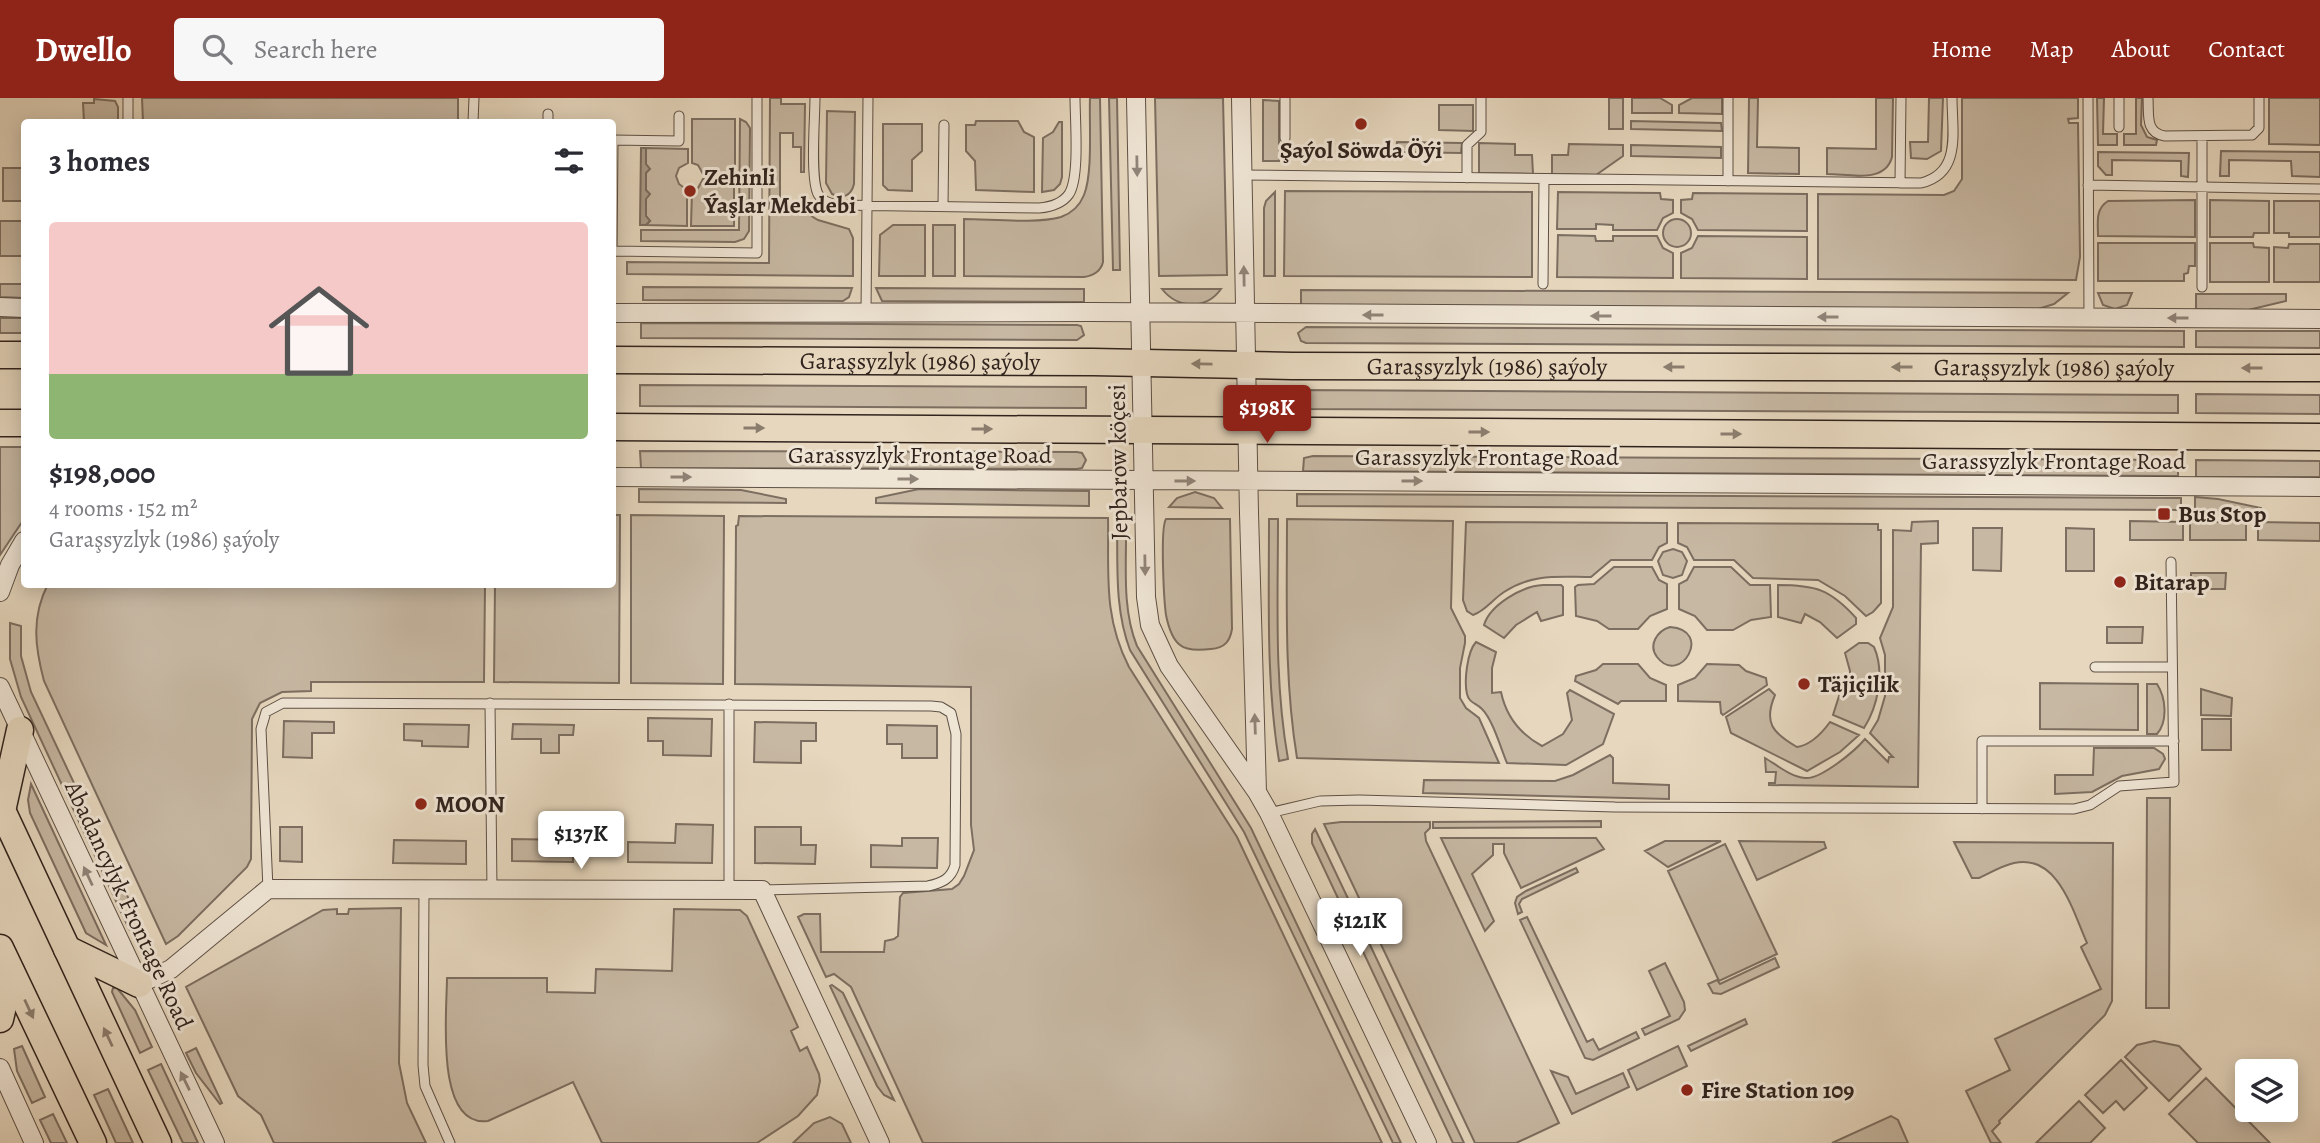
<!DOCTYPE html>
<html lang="en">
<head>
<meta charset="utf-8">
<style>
	body { margin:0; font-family:Alegreya,serif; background:#f7f7f7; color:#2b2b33; height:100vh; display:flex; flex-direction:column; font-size:26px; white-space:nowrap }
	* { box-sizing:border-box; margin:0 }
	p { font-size:23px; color:#7c7c81 }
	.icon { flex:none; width:38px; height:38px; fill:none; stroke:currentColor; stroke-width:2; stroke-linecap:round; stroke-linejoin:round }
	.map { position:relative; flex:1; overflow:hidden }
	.details { position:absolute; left:21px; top:21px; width:595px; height:469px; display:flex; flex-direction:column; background:#fff; border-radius:7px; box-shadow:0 4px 18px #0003 }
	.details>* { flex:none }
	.fabs { position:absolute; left:2235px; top:961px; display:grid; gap:14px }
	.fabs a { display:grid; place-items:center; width:63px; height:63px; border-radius:7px; background:#fff; box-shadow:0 4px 18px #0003; font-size:35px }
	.price { position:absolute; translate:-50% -60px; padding:0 16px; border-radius:7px; background:#fff; color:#222; font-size:23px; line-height:46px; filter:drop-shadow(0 2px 4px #0008) }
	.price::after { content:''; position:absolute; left:50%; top:42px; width:21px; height:16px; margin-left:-10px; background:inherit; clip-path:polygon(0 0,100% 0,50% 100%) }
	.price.active { background:#8f2418; color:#fff }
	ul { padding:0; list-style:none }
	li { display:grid; align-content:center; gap:14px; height:371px; padding:0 28px }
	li+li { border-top:2px solid #e1e1e2 }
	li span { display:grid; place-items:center; height:217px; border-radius:7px; color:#555 }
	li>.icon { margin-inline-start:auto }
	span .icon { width:126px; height:126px; fill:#fffc; stroke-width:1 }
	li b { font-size:30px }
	h2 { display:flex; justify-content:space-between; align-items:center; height:84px; padding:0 28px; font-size:30px }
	header { display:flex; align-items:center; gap:42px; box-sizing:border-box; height:98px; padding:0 35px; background:#8f2418; color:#fff }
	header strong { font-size:33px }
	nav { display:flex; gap:38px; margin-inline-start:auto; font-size:24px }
	.search { width:490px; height:63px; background:#f7f7f7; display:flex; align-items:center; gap:18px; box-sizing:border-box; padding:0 24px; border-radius:7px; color:#7c7c81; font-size:26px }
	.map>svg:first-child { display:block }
</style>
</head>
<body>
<header>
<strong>Dwello</strong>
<div class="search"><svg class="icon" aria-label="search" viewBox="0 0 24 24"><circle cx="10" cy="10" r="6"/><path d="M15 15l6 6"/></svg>Search here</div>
<nav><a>Home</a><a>Map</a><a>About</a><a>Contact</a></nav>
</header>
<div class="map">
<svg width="2320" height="1045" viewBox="0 0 2320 1045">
	<rect width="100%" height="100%" fill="#e6d7be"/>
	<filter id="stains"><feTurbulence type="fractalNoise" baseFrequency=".00286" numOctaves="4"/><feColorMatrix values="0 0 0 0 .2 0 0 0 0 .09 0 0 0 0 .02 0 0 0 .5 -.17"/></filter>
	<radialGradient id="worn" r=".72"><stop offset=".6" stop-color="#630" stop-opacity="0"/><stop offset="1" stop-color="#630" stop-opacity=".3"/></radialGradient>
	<path fill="#c7b8a3" stroke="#7c6e60" stroke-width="2" d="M142 0H458V24H143Z
		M770 0H781V6H805L804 74H801V49H793V35H780V110H798L818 122 849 131 853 140V178L627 176V164L769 165Z
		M1090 0H1100L1103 164C1101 173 1093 178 1084 179L964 178V121C990 121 1037 126 1061 119 1072 115 1080 107 1084 97 1093 75 1089 25 1090 0Z
		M1109 0H1117L1120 172H1113Z
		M1155 0H1223L1227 177 1159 178Z
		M1609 0H1623V31H1609Z
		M1632 0H1660L1672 7V15H1632Z
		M1692 0H1722V16L1679 15V7Z
		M1749 0H1758L1757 49 1799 50V76L1748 75Z
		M1876 0H1893L1892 59C1885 86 1849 76 1827 76V50L1876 51Z
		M1929 0H1943L1941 53 1927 61 1911 60 1910 44H1928Z
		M1962 0H2078V20L2068 21 2069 25H2078L2080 159 2076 182 1818 181V96L1944 97 1954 93 1962 81Z
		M2097 0H2104L2103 36H2117V47H2098Z
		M2136 0H2142L2141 27 2147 39 2157 42 2156 47H2124V36H2136Z
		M2269 0H2320V47L2269 46Z
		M94 1 115 3 118 9V24H84L83 5H94Z
		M1263 2 1279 3V63H1263Z
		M1439 7H1473V33L1439 32Z
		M827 13 855 14 854 86C851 98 843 101 832 96L826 85Z
		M692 21H735V77L703 76 698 67 692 65Z
		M740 21 746 24 750 30 749 133 744 141 735 144 641 143V132H739Z
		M976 23H1018L1024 34 1034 39V94L976 92 975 63 966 53V27H975Z
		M1631 23 1721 25 1722 33 1631 31Z
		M1059 24H1062V79L1060 86 1054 92 1042 94 1043 40 1053 34Z
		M883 26H922V53L912 62V93L888 92 883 87Z
		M1397 44 1462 45 1461 55 1396 54Z
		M1479 45 1515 46V57H1532L1533 76 1479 75Z
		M1569 46 1623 47V58L1596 77 1552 76V57H1568Z
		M1631 47 1721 49V60L1631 58Z
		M646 50 688 51V65L679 70 676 78 679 86 687 92V128L646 127 650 123 646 118Z
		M2221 53 2320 54V79L2292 78 2291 63 2229 62V78H2220Z
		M2098 54 2189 55 2188 79 2181 78V63L2112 62V77H2106L2098 68Z
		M3 70H24V103H3Z
		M703 81H734V128H691L692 92 698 90Z
		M1285 93 1532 94V179L1284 178Z
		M1275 94V178H1264V110L1266 103Z
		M1558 94 1660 95 1661 101 1673 102V115L1663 120 1657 132H1613V127L1596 126V131H1557Z
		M1693 95 1807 96V133L1698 132 1692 121 1681 115V102L1692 101Z
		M2195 102V139L2098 138C2098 125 2095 111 2108 103Z
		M2210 102 2269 103V135H2254L2253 139H2210Z
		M2274 103H2320V139H2289V135H2274Z
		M1663 135a14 14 0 1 1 28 0a14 14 0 1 1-28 0Z
		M0 123H24V158H0Z
		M893 127H925V178H879L880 137Z
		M933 127H955V178H933Z
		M1558 137 1595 138 1596 143H1613V138H1657L1663 150 1673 155V180L1557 179Z
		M1698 138 1807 139V181L1681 180V155L1692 150Z
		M2098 145H2195V168H2189L2188 175 2184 176V183H2098Z
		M2210 145H2253L2254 149 2269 150V184H2210Z
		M2289 146H2320V184H2274V149L2288 150Z
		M0 186H24V200L0 199Z
		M643 189 852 190 849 199 843 203 643 202Z
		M876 190 1084 191V204L882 203Z
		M1162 191H1221C1206 212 1178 211 1162 191Z
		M1301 192 2068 195 2054 206 2038 211 1301 207Z
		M2098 195H2132L2127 207 2115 211 2103 207Z
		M2196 196H2286V203L2248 212 2196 211Z
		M0 220H24V235H0Z
		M641 225 1077 227 1081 228 1084 237 1077 242 641 240Z
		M1306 229 2184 233V249L1306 245 1301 243 1298 235Z
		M2196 233H2320V250L2196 249Z
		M640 287 1086 289V310L640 308Z
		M1299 292 2178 297V315L1299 311Z
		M2196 296 2320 297V316L2196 315Z
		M0 349H24V421L0 457Z
		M640 353 1077 354 1082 355 1086 362 1082 370 1077 371 641 370Z
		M1313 358 2178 362V378L1303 373 1304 360Z
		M2196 362 2320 363V379H2196Z
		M639 391 741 392 786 401V405L639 404Z
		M919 391 1089 393V408L876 405V400Z
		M1195 394 1214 400 1222 410 1169 409 1177 400Z
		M1297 396 2181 400V412L1297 408Z
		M2195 399 2218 401 2261 410V414L2195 413Z
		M613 417H620L619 585 494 584 495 487 612 486Z
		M631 417 724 418 723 586 631 585Z
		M739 418 1108 420C1109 476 1103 518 1129 569L1237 739 1382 1045H923L851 889 834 876 826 879 798 819 804 816H820L821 854H884L885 843 894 841 898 838 900 799 903 795 952 791 959 786 964 778 974 752 971 727V589L735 586 736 428 738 427Z
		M1126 420C1127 462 1121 509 1137 548L1251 730 1401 1045H1393L1244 734 1130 552C1114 510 1118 465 1117 421Z
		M1166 421H1230L1232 531C1230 543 1225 550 1211 551 1202 552 1187 553 1180 547 1172 541 1168 527 1166 517 1164 503 1160 430 1166 421Z
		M1269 421H1278C1278 501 1274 583 1288 661L1279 663C1266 584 1269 501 1269 421Z
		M1287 421 1453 423 1451 510 1465 538V545L1460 570V600L1466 610 1479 620 1499 665 1297 660C1284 581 1287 500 1287 421Z
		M1938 423V445L1921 446 1918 689 1769 687V685H1775L1776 674H1766L1765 660C1777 667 1791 679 1805 680 1820 682 1855 653 1865 641L1888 664 1889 659H1893L1870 635 1878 622 1885 598V557L1880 540 1893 509V432L1911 433 1912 424Z
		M2130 423 2183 424V442H2130Z
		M1466 424 1667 425V445L1659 449 1652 462H1611L1591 479C1559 479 1533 475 1504 494 1493 501 1485 513 1473 517L1467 513 1463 502Z
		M2190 424H2246V442H2190Z
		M2258 424 2320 425V443L2258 442Z
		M1678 425 1878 426V432H1881V505L1873 514 1866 518 1845 498 1818 482 1753 480 1734 462H1694L1687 449 1678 445Z
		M1973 430H2002L2001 473 1973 472Z
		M2066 430 2094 431V473H2066Z
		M1673 451 1682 454 1687 463 1682 477 1673 480 1663 477 1658 463 1663 454Z
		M1614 469H1652L1659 482 1667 486V511L1650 518 1638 531H1609L1597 523 1576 518 1575 489 1578 487 1594 486Z
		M1694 469H1731L1750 487H1770L1771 519 1751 522 1733 532H1707L1695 518 1679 511V486L1687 482Z
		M2191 475H2226L2225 491H2191Z
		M48 486 485 487 484 584H311V593L282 594 260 605 252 621 251 761 247 769 178 838 166 846 44 583C35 549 31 519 48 486Z
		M1543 487H1561L1563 489V517L1541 523 1537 514 1516 527 1504 540 1484 527C1490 507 1522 488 1543 487Z
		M1778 487C1815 487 1830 491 1856 520V526L1837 540 1820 524 1805 516 1801 525 1778 519Z
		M10 525 21 528V558L31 594 150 846 139 842 129 831 21 599 10 561Z
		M1670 529C1714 532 1680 589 1657 559 1648 547 1657 533 1670 529Z
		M2107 529H2143L2142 545H2107Z
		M1476 544 1496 554 1492 570V595L1501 594C1506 618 1520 636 1542 648L1563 636 1572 622 1567 595 1570 592 1614 616 1603 646 1566 667 1507 665C1501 651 1493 622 1482 611 1476 605 1469 605 1467 596 1464 583 1467 554 1476 544Z
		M1859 545H1868L1874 549C1885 574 1878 608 1864 630L1833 617 1840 595H1850V573L1845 555Z
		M1603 566H1638L1650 580 1666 587V603H1621L1618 606 1575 583 1576 578 1596 572Z
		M1707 566 1739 567 1746 573 1766 580 1767 587 1723 617 1721 615 1720 604 1678 603V587L1695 580Z
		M2040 585 2138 586V632L2040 631Z
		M2147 586H2157C2166 600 2168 623 2157 636H2147Z
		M1769 591 1775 597C1763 625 1773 635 1797 649 1811 647 1822 635 1830 624L1859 637 1840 654 1807 673 1731 635 1726 619Z
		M2201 591 2232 600 2231 618 2201 617Z
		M648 620 712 621 711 658 663 657V643H648Z
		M2202 621H2231V652H2202Z
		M284 623 334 624V635H312V660L283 659Z
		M755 624 816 625V643H801V665L754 664Z
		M404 626 469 627 468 649 422 648V643L404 642Z
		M513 626 574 627 573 637H559V655H541V641H512Z
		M887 627 937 628V660H902V646H887Z
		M2094 650H2154L2163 656 2165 661 2159 671 2122 678 2092 694 2055 696V677H2093Z
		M1610 657 1613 660V685L1669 687V701L1423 695 1424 682 1555 683 1573 677Z
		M31 686 106 847 86 835 30 715 28 702Z
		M2147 700H2170L2169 910H2146Z
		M1601 723V729L1433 730V724Z
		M1341 724H1430V730L1425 735 1426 743 1559 1025 1516 1045H1475L1324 726Z
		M676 726 713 727 712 765 628 764V744L675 745Z
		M280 729H302V764L280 763Z
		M755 729H801V747H816L815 766 755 765Z
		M1315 731 1464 1045H1453L1312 745V736Z
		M902 740H938L937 770 871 769V747L902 748Z
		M1441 740H1596L1604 751 1521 790 1504 755V746H1493V757L1472 776 1494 823 1485 833Z
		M512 741 573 742V764L512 763Z
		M394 742 466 743V766L393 765Z
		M1665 743H1721L1668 769 1645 753Z
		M1739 743 1824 744 1826 750 1757 782Z
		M1954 744 2113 745 2112 903 2105 917 1999 1023 2000 1025 1992 1033 2001 1045H1991L1966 993 2010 972 1995 941 2101 891 2081 849 2087 845C2073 814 2058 755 2014 765 2001 768 1990 775 1979 780H1972Z
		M1725 746 1777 856 1719 883 1668 773Z
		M1576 770 1578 774 1522 801 1519 806 1522 814 1518 816 1515 805 1517 799 1526 793Z
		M401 810 399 965 407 1005 426 1045H274L261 1017 238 998 186 889 323 812 337 811V816H348L349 811Z
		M674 811 740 812 747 818 798 929 791 933 800 953 807 949 819 976 820 983 817 997 798 1018 757 1045H602L573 984 488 1023C434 1030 447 912 447 880H547V894L595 895 596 871 672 873Z
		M1527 819 1587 944 1593 941 1599 952 1636 934 1639 940 1593 962 1585 960 1520 822Z
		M1775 860 1779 869 1721 896 1713 895 1708 886 1717 882 1720 886Z
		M1665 865 1684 904 1685 912 1679 921 1645 937 1642 931 1670 918 1649 873Z
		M832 887 843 895 894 1002 884 997 877 988 830 888Z
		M113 890H117L135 912 152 949 140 955 112 894Z
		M1745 921 1747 926 1691 953 1688 948Z
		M2154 943 2179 948 2201 971 2169 1003 2125 959 2137 947Z
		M22 948 45 999 32 1005 17 973 14 951Z
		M1678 948 1687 968 1637 992 1628 972Z
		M196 950 222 1005 220 1006 196 975 186 955Z
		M2121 962 2147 990 2124 1012 2116 1003 2103 1015 2085 997Z
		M161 966 198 1045H183L148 972Z
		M1551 973 1568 979 1576 996 1623 975 1629 989 1572 1016Z
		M2206 980 2270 1045H2198L2169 1016Z
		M108 991 133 1045H116L94 997Z
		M2079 1003 2105 1030 2090 1045H2036Z
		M53 1016 67 1045H51L40 1022Z
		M1891 1018 1898 1022 1908 1045H1832Z
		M830 1019 842 1026 851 1045H793L814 1025Z"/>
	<path fill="#a89a87" stroke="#786a5d" stroke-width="2" d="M641 50H646V66L650 71 646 75V92L650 96 646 101V118L650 123 646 127H640Z"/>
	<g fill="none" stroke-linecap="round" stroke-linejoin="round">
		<defs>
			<path id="service" d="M815 0C815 20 810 80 818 96 822 103 829 105 837 107L1039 110C1051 109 1062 106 1069 96 1080 79 1075 22 1075 0
				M2088 0 2089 220
				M2119 0V29
				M2148 0C2149 17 2145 35 2165 38L2252 37 2259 30V0
				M128 24V0
				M473 24 474 0
				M548 24V16
				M2202 38V189
				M1285 40V0
				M612 42 679 43V18
				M1242 77 1921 85C1962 75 1952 33 1952 0
				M1467 80V47L1481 34V0
				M1728 83V0
				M1900 85 1901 0
				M2088 87 2320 91
				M943 108 944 27
				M612 153 757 155V0
				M612 155 613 42
				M1543 186 1544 81
				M866 215 868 0
				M2095 569H2172
				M490 605 492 792
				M1982 711V643H2174
				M1269 715 1320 703 1359 702 1615 709 2074 711 2090 707 2119 688 2174 684 2171 464
				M268 791 261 631 266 614 283 605 931 608 941 609 951 615 956 636 955 767C951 781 942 785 928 788L762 792
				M424 792 423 967 425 988 450 1045
				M729 793V606"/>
			<path id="minor" d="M1136 0 1146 499 1150 527 1169 568 1257 694 1269 715 1427 1045
				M1241 0 1249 415 1257 694
				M0 209 24 210
				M612 215 1091 214 2320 221
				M612 379 2320 389
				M0 494 10 467 24 443
				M0 589 215 1045
				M139 886 171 871 268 791 762 792 880 1045
				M0 970 34 1045"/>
			<g id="primary">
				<path d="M0 257H24"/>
				<path id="s1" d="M612 262 1093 264 1292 268 2320 270"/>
				<path d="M0 325H24"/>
				<path d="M612 329 2320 339"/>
				<path d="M0 708 158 1045"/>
				<path d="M2 713 20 632"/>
				<path d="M0 850 93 1045"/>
				<path d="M67 851 139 886"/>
				<path d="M0 921 11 874"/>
			</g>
		</defs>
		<use href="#service" stroke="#5e5045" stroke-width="11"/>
		<use href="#minor" stroke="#5e5045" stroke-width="20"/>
		<use href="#primary" stroke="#30231d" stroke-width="29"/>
		<use href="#service" stroke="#efe5d5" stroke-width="9"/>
		<use href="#minor" stroke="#efe5d5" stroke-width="18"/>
		<use href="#primary" stroke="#e6d7be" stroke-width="26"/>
	</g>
	<defs><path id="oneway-solid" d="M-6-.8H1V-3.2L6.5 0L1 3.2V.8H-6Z" transform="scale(1.75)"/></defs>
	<g fill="#908479">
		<use href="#oneway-solid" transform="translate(1137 68) rotate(89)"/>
		<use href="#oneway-solid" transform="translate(1244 178) rotate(-91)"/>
		<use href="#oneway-solid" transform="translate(1373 217) rotate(-180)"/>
		<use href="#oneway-solid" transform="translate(1601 218) rotate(-180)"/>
		<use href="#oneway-solid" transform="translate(1828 219) rotate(-180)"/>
		<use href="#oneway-solid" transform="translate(2178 220) rotate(-180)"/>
		<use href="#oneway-solid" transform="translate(681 379)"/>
		<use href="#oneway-solid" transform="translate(908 381)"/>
		<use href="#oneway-solid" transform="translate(1185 383)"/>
		<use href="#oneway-solid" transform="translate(1412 383)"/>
		<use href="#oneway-solid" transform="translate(1145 467) rotate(89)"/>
		<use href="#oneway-solid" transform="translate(1255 626) rotate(-92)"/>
		<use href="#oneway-solid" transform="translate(88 778) rotate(-115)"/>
		<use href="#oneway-solid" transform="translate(185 983) rotate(-116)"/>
	</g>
	<g fill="#8b7d6e">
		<use href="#oneway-solid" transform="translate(1202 266) rotate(-179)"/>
		<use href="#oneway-solid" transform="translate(1674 269) rotate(-180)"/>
		<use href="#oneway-solid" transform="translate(1902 269) rotate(-180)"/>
		<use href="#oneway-solid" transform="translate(2252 270) rotate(-180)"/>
		<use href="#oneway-solid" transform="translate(754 330)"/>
		<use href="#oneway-solid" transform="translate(982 331)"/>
		<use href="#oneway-solid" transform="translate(1479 334)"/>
		<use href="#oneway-solid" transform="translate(1731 336)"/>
		<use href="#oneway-solid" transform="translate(29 911) rotate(65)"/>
		<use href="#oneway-solid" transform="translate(108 939) rotate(-115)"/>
	</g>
	<g fill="#8f2418" stroke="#efe5d5" stroke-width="2.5">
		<circle cx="1361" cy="26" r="7"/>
		<circle cx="690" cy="93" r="7"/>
		<rect x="2157" y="409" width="14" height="14" rx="3.5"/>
		<circle cx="2120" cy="484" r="7"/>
		<circle cx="1804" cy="586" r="7"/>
		<circle cx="421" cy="706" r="7"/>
		<circle cx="1687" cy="992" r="7"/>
	</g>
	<g text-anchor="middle" stroke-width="6" stroke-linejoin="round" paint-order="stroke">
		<g font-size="24" font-weight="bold" fill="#30231d" stroke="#efe5d5" text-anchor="start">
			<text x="1361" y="60" text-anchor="middle">Şaýol Söwda Öýi</text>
			<text x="704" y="87">Zehinli<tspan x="704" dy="28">Ýaşlar Mekdebi</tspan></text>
			<text x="2178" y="424">Bus Stop</text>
			<text x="2134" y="492">Bitarap</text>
			<text x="1818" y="594">Täjiçilik</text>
			<text x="435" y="714">MOON</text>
			<text x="1701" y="1000">Fire Station 109</text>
		</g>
		<g font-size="24" fill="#30231d" stroke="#efe5d5">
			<text dy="8" stroke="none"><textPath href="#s1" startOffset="308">Garaşsyzlyk (1986) şaýoly</textPath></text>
			<text dy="8" stroke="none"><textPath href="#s1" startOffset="875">Garaşsyzlyk (1986) şaýoly</textPath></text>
			<text dy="8" stroke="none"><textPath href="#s1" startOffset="1442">Garaşsyzlyk (1986) şaýoly</textPath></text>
			<text x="920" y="365">Garassyzlyk Frontage Road</text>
			<text x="1487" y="367">Garassyzlyk Frontage Road</text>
			<text x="2054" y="371">Garassyzlyk Frontage Road</text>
			<text transform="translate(1118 364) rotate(-91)" y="8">Jepbarow köçesi</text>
			<text transform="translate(129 807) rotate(65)" y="8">Abadancylyk Frontage Road</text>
		</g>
	</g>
	<rect width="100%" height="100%" filter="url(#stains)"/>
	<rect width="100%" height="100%" fill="url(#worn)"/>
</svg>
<div class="fabs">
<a><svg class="icon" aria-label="layers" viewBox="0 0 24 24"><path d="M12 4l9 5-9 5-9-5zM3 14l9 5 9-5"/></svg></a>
</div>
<b class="price active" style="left:1267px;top:347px">$198K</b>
<b class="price" style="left:581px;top:773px">$137K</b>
<b class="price" style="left:1360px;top:860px">$121K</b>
<section class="details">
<h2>3 homes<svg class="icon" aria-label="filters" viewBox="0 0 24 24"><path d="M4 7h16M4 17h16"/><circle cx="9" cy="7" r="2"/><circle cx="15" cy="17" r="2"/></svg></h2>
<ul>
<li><span style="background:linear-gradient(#f6c9c9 70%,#8fb573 0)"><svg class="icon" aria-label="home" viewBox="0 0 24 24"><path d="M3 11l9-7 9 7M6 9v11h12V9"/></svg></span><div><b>$198,000</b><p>4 rooms · 152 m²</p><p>Garaşsyzlyk (1986) şaýoly</p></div></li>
</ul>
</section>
</div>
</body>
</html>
